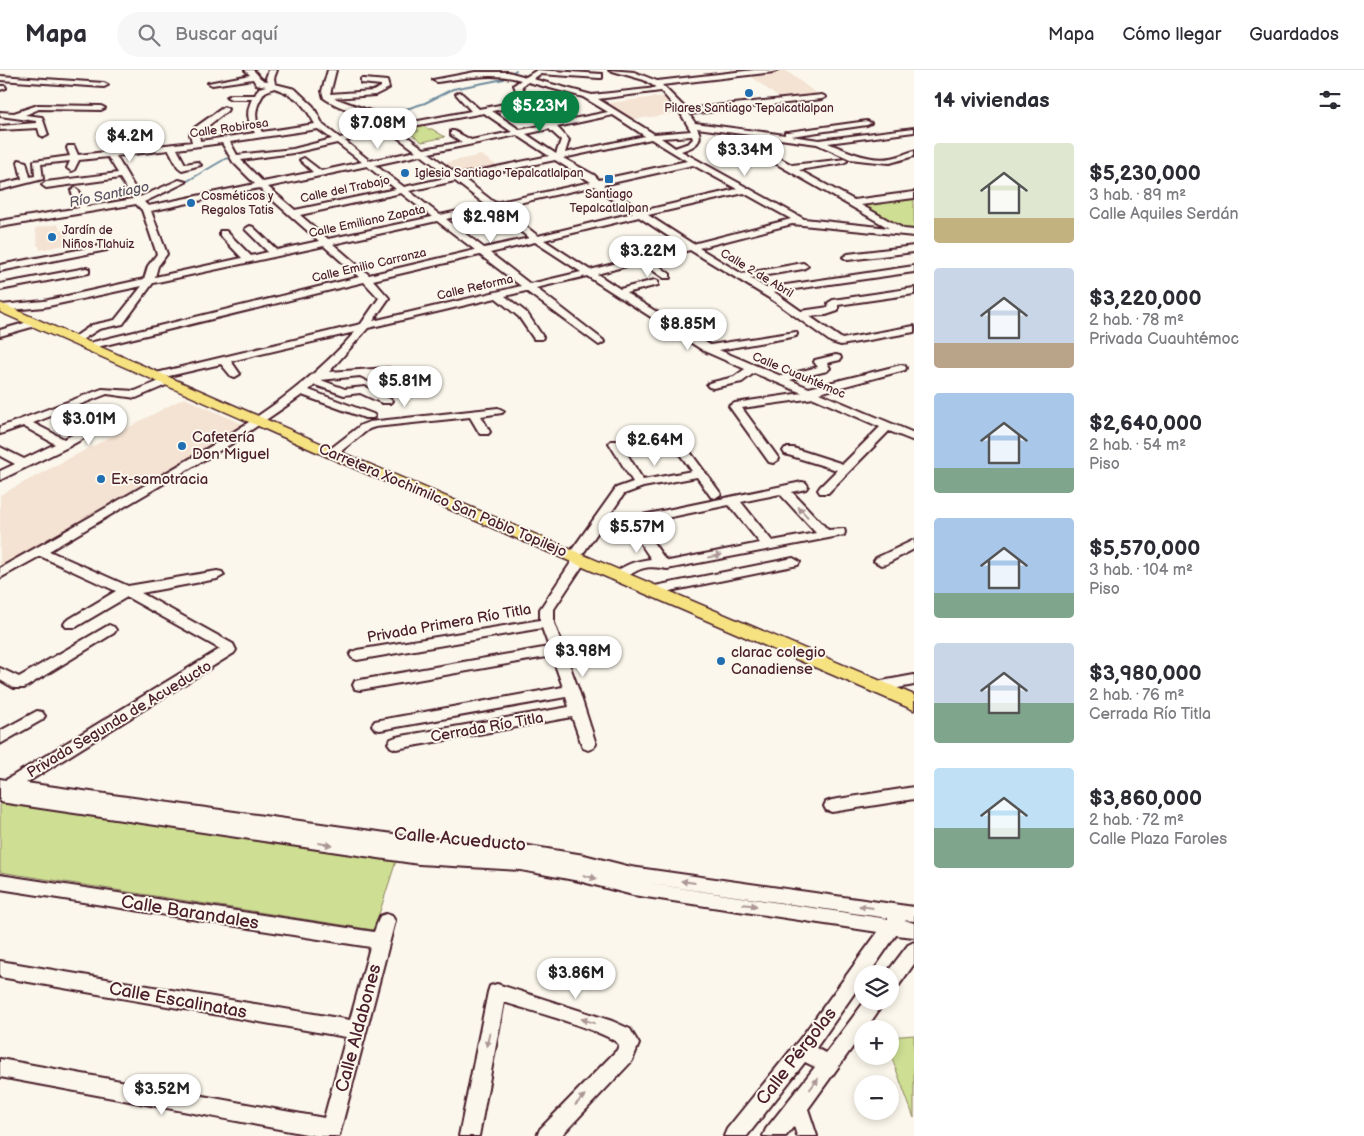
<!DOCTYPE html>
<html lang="es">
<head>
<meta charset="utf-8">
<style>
	body { margin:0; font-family:"Balsamiq Sans",sans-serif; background:#f7f7f7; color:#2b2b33; height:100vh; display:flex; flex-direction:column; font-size:19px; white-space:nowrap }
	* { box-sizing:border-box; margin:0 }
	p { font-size:16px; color:#7c7c81 }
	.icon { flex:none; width:28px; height:28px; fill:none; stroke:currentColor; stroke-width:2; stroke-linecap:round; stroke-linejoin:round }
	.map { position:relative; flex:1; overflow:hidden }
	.details { display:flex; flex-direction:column; background:#fff; width:450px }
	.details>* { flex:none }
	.fabs { position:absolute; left:854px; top:895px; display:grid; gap:10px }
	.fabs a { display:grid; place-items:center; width:45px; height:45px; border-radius:50%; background:#fff; box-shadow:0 2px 8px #0003; font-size:25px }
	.price { position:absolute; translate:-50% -42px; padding:0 11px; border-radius:18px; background:#fff; color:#222; font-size:16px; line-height:32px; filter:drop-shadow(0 1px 2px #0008) }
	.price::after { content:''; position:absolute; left:50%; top:30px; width:15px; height:11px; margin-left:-8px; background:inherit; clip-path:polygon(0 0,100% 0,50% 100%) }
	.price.active { background:#0b8043; color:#fff }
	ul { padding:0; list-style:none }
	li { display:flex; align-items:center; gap:15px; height:125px; padding:0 20px }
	li span { display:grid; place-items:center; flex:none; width:140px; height:100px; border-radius:5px; color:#555 }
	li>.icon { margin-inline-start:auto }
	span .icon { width:60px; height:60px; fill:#fffc; stroke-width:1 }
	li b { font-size:21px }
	h2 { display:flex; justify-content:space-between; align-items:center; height:60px; padding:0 20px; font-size:21px }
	header { display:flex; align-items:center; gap:30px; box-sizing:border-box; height:70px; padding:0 25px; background:#fff; border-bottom:1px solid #e1e1e2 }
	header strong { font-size:24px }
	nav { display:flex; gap:28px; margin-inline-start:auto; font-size:18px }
	.search { width:350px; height:45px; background:#f7f7f7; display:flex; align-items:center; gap:12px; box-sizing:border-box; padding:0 18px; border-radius:28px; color:#7c7c81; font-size:19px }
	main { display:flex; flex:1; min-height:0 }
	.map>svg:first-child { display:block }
</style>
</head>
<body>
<header>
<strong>Mapa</strong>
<div class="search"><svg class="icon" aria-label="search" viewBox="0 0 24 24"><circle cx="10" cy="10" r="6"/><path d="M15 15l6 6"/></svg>Buscar aquí</div>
<nav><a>Mapa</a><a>Cómo llegar</a><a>Guardados</a></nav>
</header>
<main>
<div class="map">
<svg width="914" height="1066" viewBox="0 0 914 1066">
	<rect width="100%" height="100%" fill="#fbf7ec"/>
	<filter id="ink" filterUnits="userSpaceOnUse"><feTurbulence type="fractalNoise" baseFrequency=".02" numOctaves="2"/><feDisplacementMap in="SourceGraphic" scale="10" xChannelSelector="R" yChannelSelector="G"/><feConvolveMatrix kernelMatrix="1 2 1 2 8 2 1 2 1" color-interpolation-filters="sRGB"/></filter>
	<g filter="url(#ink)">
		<path fill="#f4e2d2" d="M785 0 817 24 779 28 748 4Z
			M664 26 679 43 629 50 602 34Z
			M481 85 499 97 465 104H458L444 93Z
			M58 154 60 160 68 159 69 174 40 180 39 176 36 173 38 172 35 158Z
			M184 328 245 355 0 497V425Z"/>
		<path fill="#cedf93" stroke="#8c7f5f" d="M421 55 428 59H432L445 67 422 72 411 64 404 65 399 61 406 60 410 63 419 61 414 57Z
			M914 127V162L902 160 858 134Z
			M0 733 396 791 374 860 0 802Z
			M914 965V1048L890 983V967Z"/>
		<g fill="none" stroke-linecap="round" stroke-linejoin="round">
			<path stroke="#708c9e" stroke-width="2" d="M359 64 368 60 375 49 425 33 453 19 504 9 516 0
				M153 128 172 120 225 89 234 87"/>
			<defs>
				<path id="minor" d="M245 0H253C259 5 260 11 268 11L266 8 269 0H277L274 8 275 14 295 19 313 36 323 55 340 68 385 57C364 41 344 42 324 28L322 21 328 0H336L330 24 373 21 381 17V15L361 13V9H364L387 11 389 18 375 25 334 28 373 42 392 56 471 41 456 24 460 22 479 39 520 31 514 15 521 10C493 2 465 8 437 12L433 10 475 2H508L526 7 537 0 602 4V8H599L540 4 533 9 592 25 657 18 644 10 609 0 634 2 657 11 754 0H778L774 2 662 15 686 39 822 25 826 27 822 29 689 44 695 53 785 65V62H788L867 51 871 53 867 55 791 66 819 70 914 58V62L828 73C847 81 870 92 891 88 899 87 906 83 914 81V86L890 93 867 91 850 89 817 74 697 58C705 72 694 77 681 81L804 149 889 158 761 85 736 77V73L767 81 792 95 846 89 847 91 843 93 799 100 854 130 914 122V128L861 135 904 159 914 160V166L792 154 699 178 742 204 803 193 808 196 803 199 750 208 766 218 914 196V202L774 222 801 241 829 237 828 233 833 230 914 218V224L838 235V241L826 245 809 246 842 269 914 256V262L841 275 831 272 774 231 690 180 651 190 670 204V208H664L641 192 597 204 620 219 655 210 658 211V215L626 223 710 275 796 262 797 264 796 266 792 267 719 280 781 306 818 297 814 292 815 290 836 285 840 286 841 288 840 290 827 293 830 298 827 301 790 310 809 318 901 295 905 296 906 298 905 300 819 323 914 363V371L889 361 828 423H820L818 420 820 417 837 400 785 384 783 381 785 378H793L843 394 880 357 814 328 742 338 779 389 773 393 769 392 729 336 735 333 802 323 754 303 742 312 713 318 709 317 707 315 709 313 734 307 745 299 704 281 587 206 536 218 603 270 604 272 599 275 526 221 505 226 527 243 543 267 542 269H534L519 247 496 228 368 258 329 302 389 298 390 300 389 302 374 304 406 320 408 322 406 324H398L360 306 321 310 345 319 365 317 390 329 392 331 390 333H382L360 323 344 325 315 315 309 320 373 344 375 346 373 348H365L302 325 231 374 49 481 128 516 217 501 222 502 224 505 217 509 141 523 233 574 236 580 234 583 26 713 422 768 523 775 584 785 631 797 914 837V851L904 850 914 853V867L896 865 869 904H862V912L816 978 826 983 865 931H885L866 959H862V964L808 1039 817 1066H797L794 1056 786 1066H763L766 1059 815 997 805 992 747 1066H724L727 1059 803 965 878 862 633 825 579 811 521 800 419 794 0 732V709L6 710 220 579 127 527 76 557H66L64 554 66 551 116 521 40 486 0 508V498C55 467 110 436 164 404 234 363 302 323 355 262L231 291 240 304 235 307 231 306 221 294 156 309 151 306 152 304 361 254 379 228 364 212 89 279 84 276 85 274 359 207 324 176 153 213 123 254 99 259 77 273 72 270 73 268 92 255 115 250 142 216 44 237 0 241 1 235 44 231 144 209 148 196 157 184 142 140 136 134 0 157V151L79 138 71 121 75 118 79 121 87 137 133 129 120 108 46 118 42 115 46 112 118 103 108 87 79 90 74 100 71 101 67 98 70 91 41 94 43 109 0 120V114L22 109 18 92 19 90 26 92 30 107 35 106 34 91 70 86 67 78 68 76H74L78 85 106 82 99 64 103 62 107 64 113 81 192 72 190 64 193 59 224 37 228 39 227 41 199 63 200 71 255 63C247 51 246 42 252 29H231L227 27 231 25H255L259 18 266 16 256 14 253 9 212 15 208 13 250 5ZM528 12 583 27 608 42 553 53 527 31 522 16ZM274 18C296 25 304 34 315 54L262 62C252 47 256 35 265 22ZM661 21 681 44 691 61 654 64 598 29ZM523 35 545 55 520 60 492 41ZM484 43 512 62 471 70 454 61H451V65L462 72 424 79 397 59ZM613 45 645 66 565 83 569 70 557 57ZM318 59 332 69 293 79 237 85 230 72ZM549 59 561 70 556 84 526 64ZM389 61 416 81 370 91 345 71ZM517 65 549 86 458 105 429 83ZM692 66 693 69 689 73 675 78 661 68ZM651 69 687 91 599 110 594 105 563 88ZM222 73 233 92 255 114 148 136 144 132 186 112 179 110 140 127 116 86 169 80 178 97 182 100 201 95 197 92 185 94 177 79ZM337 73 362 92 321 101 304 88 300 90 313 102 263 112 241 90 293 83ZM421 85 450 107 404 117 375 95ZM555 90 591 112 495 133 464 109ZM693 95 737 119 642 141 603 115ZM367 96 396 119 295 140 268 117ZM455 111 486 135 440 145 409 121ZM595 116 603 124 633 143 538 166 501 137ZM259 118 319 171 277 180 253 157 250 156 245 159 268 182 251 186 226 161H220V165L242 188 155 207 158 196 167 184 151 141ZM401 123 432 147 328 169 300 145ZM744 123 791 149 693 174 648 145ZM492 139 529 168 484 178 446 149ZM639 147 683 176 590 200 544 170ZM437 151 475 180 369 205 333 174ZM535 172 581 202 530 214 490 183ZM480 185 521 216 373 251 389 228 373 210ZM645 813 888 848V849Z
					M0 6 104 13 108 15 104 17 0 10Z
					M0 16H5L6 18 0 20Z
					M38 35 101 36 105 38 101 40 39 39 25 45 42 47 48 65 44 67 40 65 38 58 0 60V56L36 53V51L0 46V42L14 43Z
					M104 175 107 176V180L0 201V195Z
					M914 176V182L848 190 843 187 848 184Z
					M86 198 89 199V203L0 220V214Z
					M35 250 40 253 39 255 0 266V260Z
					M167 308 173 311 171 313 136 328 107 324 79 335 111 353 68 377 0 410V401L15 394 0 386V377L24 389 55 374 23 356 0 364V357L102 319 135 321ZM69 339 96 353 64 369 33 353Z
					M498 338 504 341 502 343 481 346 490 362 488 364H480L470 347 375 357 369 359 335 386H327L325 383 361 355 369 352Z
					M672 361 676 363 721 424 715 428 711 427 697 407 643 417 624 424 582 485 587 489 554 539V553L579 621 596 674 593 678 588 680 583 678 572 647 396 679 391 677 388 673 391 669 396 667 569 637 566 627 380 660 375 659 372 655 375 651 380 650 563 617 552 586 360 620 355 619 353 615 355 611 360 610 549 577 542 558 357 590 352 588 350 585 352 582 357 580 540 550V539L572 491 567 487 569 484 616 418 633 412 609 373 611 371H619L643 410 692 401 666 365Z
					M802 412 806 413 808 416 806 419 792 422 828 460 844 459 845 462 844 465 667 499C654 496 643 496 631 504 627 507 625 509 620 510L613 506C622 494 637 491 651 489L628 455 633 447ZM780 424 816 463 772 471 741 432ZM729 435 760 473 669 491 664 488 641 455 642 453Z
					M914 470V479L886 494 881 495 874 491 876 488Z
					M793 488 800 492 798 495 655 524 650 523 648 520 650 517 655 516Z
					M109 555 114 557 116 560 114 563 24 618H14L0 610V598L19 607Z
					M914 605V615L876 622 871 621 869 617 871 613 876 612Z
					M37 641 42 642 45 646 42 650 0 674V661Z
					M914 717V729L832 742 826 740 824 736 826 732 832 730Z
					M0 805 374 862 380 846 386 844 392 846 395 851 339 1066H317L0 1007V989L324 1048 346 967 0 907V891L350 950 370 877 0 819Z
					M914 872V894L897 918 890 920V904H886L908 875Z
					M497 914 612 951 630 959 639 974 632 991 561 1066H537L540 1059 617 980 619 975C611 962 524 939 504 932L479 1066H459L488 922 490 916Z"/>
				<path id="major" d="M0 233 336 380 914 625V640L326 386 0 242Z"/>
			</defs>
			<use href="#minor" stroke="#4a1f2b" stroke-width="4"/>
			<use href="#major" stroke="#4a1f2b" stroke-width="3"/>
			<use href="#minor" fill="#fbf7ec" fill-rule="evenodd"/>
			<use href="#major" fill="#f6e281" fill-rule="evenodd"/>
		</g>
		<defs><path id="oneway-solid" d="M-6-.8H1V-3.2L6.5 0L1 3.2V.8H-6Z" transform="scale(1.25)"/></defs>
		<g fill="#ab9695">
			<use href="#oneway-solid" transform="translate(803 442) rotate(-133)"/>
			<use href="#oneway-solid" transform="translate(715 486) rotate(-11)"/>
			<use href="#oneway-solid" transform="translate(325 774) rotate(8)"/>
			<use href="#oneway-solid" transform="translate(590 807) rotate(15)"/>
			<use href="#oneway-solid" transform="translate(688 812) rotate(-172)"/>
			<use href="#oneway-solid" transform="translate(750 835) rotate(8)"/>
			<use href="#oneway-solid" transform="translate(866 837) rotate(-172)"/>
			<use href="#oneway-solid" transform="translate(588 951) rotate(-162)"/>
			<use href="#oneway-solid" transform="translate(488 970) rotate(101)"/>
			<use href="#oneway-solid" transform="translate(814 1014) rotate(-53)"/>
			<use href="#oneway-solid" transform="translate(580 1030) rotate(-47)"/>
		</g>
	</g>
	<g fill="#1f6fb2" stroke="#fbf7ec" stroke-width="2">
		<circle cx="749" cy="23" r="5"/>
		<circle cx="405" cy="103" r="5"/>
		<rect x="604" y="104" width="10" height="10" rx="2.5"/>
		<circle cx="191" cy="133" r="5"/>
		<circle cx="52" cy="167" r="5"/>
		<circle cx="182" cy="376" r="5"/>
		<circle cx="101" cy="409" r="5"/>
		<circle cx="721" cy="591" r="5"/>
	</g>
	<g text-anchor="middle" stroke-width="4" stroke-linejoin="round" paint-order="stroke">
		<g font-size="12" fill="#4a1f2b" stroke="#fbf7ec" text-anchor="start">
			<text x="749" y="42" text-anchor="middle">Pilares Santiago Tepalcatlalpan</text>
			<text x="415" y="107">Iglesia Santiago Tepalcatlalpan</text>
			<text x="609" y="128" text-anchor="middle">Santiago<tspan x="609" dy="14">Tepalcatlalpan</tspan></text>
			<text x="201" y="130">Cosméticos y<tspan x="201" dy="14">Regalos Tatis</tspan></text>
			<text x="62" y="164">Jardín de<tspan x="62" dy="14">Niños Tlahuiz</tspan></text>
		</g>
		<g font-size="12" fill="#4a1f2b" stroke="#fbf7ec">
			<text transform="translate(229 58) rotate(-8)" y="4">Calle Robirosa</text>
			<text transform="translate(345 119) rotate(-12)" y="4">Calle del Trabajo</text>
			<text transform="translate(367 151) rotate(-12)" y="4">Calle Emiliano Zapata</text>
			<text transform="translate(369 195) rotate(-13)" y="4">Calle Emilio Carranza</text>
			<text transform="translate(757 203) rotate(31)" y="4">Calle 2 de Abril</text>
			<text transform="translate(475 217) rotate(-13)" y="4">Calle Reforma</text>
			<text transform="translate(799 305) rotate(23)" y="4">Calle Cuauhtémoc</text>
		</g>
		<g font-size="14" font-style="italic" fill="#5d5564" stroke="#fbf7ec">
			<text transform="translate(109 124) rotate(-12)" y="5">Río Santiago</text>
		</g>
		<g font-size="15" fill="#4a1f2b" stroke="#fbf7ec" text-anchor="start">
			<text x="192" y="372">Cafetería<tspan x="192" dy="17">Don Miguel</tspan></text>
			<text x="111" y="414">Ex-samotracia</text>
			<text x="731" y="587">clarac colegio<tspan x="731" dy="17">Canadiense</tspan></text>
		</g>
		<g font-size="15" fill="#4a1f2b" stroke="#fbf7ec">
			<text transform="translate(443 430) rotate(23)" y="5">Carretera Xochimilco San Pablo Topilejo</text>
			<text transform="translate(449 553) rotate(-10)" y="5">Privada Primera Río Titla</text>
			<text transform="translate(119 649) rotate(-31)" y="5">Privada Segunda de Acueducto</text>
			<text transform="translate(487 657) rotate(-10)" y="5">Cerrada Río Titla</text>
		</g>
		<g font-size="18" fill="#4a1f2b" stroke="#fbf7ec">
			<text transform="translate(460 769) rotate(5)" y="6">Calle Acueducto</text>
			<text transform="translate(190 842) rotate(9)" y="6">Calle Barandales</text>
			<text transform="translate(178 930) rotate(10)" y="6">Calle Escalinatas</text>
			<text transform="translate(358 958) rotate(-75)" y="6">Calle Aldabones</text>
			<text transform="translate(796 986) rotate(-52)" y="6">Calle Pérgolas</text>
		</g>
	</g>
</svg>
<div class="fabs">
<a><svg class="icon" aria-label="layers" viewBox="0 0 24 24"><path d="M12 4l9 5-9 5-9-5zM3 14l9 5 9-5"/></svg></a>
<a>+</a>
<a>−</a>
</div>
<b class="price active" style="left:540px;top:63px">$5.23M</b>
<b class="price" style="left:378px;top:80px">$7.08M</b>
<b class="price" style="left:130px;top:93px">$4.2M</b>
<b class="price" style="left:745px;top:107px">$3.34M</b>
<b class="price" style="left:491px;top:174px">$2.98M</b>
<b class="price" style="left:648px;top:208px">$3.22M</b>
<b class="price" style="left:688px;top:281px">$8.85M</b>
<b class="price" style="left:405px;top:338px">$5.81M</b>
<b class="price" style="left:89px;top:376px">$3.01M</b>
<b class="price" style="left:655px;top:397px">$2.64M</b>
<b class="price" style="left:637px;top:484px">$5.57M</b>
<b class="price" style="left:583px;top:608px">$3.98M</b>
<b class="price" style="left:576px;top:930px">$3.86M</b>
<b class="price" style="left:162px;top:1046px">$3.52M</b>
</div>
<section class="details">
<h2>14 viviendas<svg class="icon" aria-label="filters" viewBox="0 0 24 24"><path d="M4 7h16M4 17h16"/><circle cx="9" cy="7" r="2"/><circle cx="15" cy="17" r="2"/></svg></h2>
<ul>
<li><span style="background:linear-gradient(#dfe7d0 75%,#c2b280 0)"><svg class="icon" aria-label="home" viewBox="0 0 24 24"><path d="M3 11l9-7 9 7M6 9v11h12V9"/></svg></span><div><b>$5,230,000</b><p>3 hab. · 89 m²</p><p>Calle Aquiles Serdán</p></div></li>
<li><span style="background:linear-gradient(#c9d6e8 75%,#b9a48a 0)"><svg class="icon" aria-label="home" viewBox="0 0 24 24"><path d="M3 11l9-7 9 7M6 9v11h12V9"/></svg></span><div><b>$3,220,000</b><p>2 hab. · 78 m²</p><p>Privada Cuauhtémoc</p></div></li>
<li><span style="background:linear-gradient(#a9c7e8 75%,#7fa58c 0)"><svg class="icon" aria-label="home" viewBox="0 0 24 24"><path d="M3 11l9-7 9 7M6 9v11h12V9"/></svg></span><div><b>$2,640,000</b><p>2 hab. · 54 m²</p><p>Piso</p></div></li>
<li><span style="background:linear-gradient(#a9c7e8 75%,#7fa58c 0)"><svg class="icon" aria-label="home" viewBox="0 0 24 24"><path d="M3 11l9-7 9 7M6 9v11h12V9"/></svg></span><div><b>$5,570,000</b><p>3 hab. · 104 m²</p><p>Piso</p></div></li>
<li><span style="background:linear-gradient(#c9d6e8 60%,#7fa58c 0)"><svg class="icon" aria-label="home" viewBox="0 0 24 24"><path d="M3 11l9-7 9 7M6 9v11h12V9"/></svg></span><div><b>$3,980,000</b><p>2 hab. · 76 m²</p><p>Cerrada Río Titla</p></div></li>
<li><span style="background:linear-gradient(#bfe0f5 60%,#7fa58c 0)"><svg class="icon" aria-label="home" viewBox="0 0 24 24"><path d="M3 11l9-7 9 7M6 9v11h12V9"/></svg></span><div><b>$3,860,000</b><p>2 hab. · 72 m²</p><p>Calle Plaza Faroles</p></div></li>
</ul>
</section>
</main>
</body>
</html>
